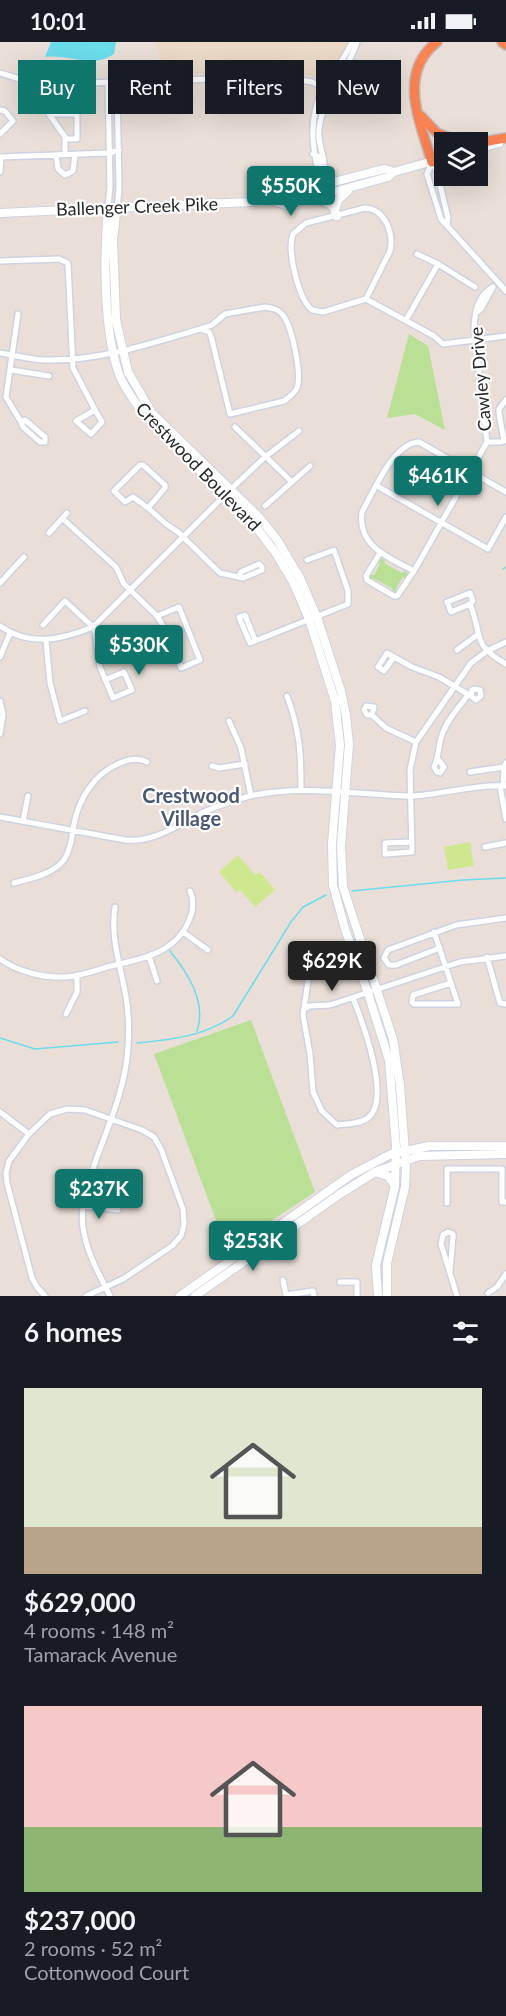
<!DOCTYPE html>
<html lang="en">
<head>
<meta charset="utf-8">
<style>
	body { margin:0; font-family:Lato,sans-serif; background:#20242c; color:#f1f3f6; height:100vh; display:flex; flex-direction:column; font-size:22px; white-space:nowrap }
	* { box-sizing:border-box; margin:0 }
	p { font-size:20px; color:#9ea1a6 }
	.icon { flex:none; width:33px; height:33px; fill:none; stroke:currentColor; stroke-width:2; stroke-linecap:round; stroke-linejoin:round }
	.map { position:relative; height:1254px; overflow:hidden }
	.details { display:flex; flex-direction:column; background:#171b24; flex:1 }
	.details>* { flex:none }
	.guide { position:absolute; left:18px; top:18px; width:471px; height:54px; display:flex; gap:12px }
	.buttons { position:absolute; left:434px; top:90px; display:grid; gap:12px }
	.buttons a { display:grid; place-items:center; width:54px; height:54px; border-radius:0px; background:#171b24; box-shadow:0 6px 24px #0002; font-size:30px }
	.price { position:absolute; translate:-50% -51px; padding:0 14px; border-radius:6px; background:#0f766e; color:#fff; font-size:20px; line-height:39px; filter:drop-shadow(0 2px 3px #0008) }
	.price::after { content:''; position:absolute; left:50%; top:36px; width:18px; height:14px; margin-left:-9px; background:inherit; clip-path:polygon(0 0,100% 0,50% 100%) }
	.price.active { background:#222; color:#fff }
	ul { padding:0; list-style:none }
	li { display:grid; align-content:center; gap:12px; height:318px; padding:0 24px }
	li span { display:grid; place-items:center; height:186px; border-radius:0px; color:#555 }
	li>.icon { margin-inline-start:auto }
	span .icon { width:108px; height:108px; fill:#fffc; stroke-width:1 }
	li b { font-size:26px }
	h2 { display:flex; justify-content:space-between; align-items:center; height:72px; padding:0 24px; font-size:26px }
	.chip { padding:0 21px; border-radius:0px; background:#171b24; box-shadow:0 6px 24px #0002; font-size:21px; line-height:54px }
	.chip.active { background:#0f766e; color:#fff }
	.status { display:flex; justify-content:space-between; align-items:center; height:42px; padding:0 30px; background:#171b24; direction:ltr }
	.status svg { height:16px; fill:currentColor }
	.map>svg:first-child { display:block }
</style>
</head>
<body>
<div class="status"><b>10:01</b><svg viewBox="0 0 49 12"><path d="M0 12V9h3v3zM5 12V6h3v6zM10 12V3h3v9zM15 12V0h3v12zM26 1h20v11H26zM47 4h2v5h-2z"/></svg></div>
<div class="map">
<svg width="506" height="1254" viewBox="0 0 506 1254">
	<rect width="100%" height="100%" fill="#e9dfd8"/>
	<path fill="#ebdac7" d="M156 0H347L345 8 324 37H322L294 30 164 32Z"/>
	<path fill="#b9e094" d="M409 292 428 304 445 388 415 372 387 376Z
		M382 516 385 518 384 521 402 531 405 529 408 532 406 537 403 535 396 546 399 549 396 551 391 550 393 547 375 537 373 540 370 537V533H374L380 522 378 519Z
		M251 978 315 1150 227 1208 154 1012Z"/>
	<path fill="#cfe890" d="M470 800 474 824 448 828 444 805Z
		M238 813 255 833 260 830 275 848 255 865 240 848 236 850 219 830Z"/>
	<path fill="#6bdceb" d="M51 0H116L114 12C92 27 69 12 45 15Z"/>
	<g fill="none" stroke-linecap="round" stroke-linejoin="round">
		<path stroke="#6bdceb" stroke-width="1.5" d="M503 527 506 525
			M352 849 463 838 506 836
			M170 909C187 930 207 960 197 989
			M0 996 35 1007 118 1000
			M137 1001C170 998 206 994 233 974L291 880 303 865 326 853"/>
		<defs>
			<path id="minor" d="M0 31 20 37 53 42 283 35 312 40 331 49
				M117 41 119 148 117 165
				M0 68 5 69 13 79 0 92
				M65 112V95L49 72H77V97H68L65 95
				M313 112 318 114 321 126 330 141
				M56 113 58 127 65 133 73 129 75 112
				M0 115 109 111 119 108
				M432 120 427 132 441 177 506 249
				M432 120 437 130 448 176 447 183
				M324 129C326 115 317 102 319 87 323 54 347 31 357 0
				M0 130 1 115
				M321 143C313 109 306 76 325 44 334 29 345 16 352 0
				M108 166 110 144 108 41
				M365 166C385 167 394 191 390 209L366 257 323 270 312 268C298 256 287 209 293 192L306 181Z
				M417 212 438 222 475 245
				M0 219 59 217 68 221 73 326 95 368
				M366 257 434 294 443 302 506 294
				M265 265C272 266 278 267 282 272 292 283 302 332 297 346 294 352 289 355 284 359L230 372 211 294 209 290 200 287 212 283 225 272Z
				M18 272 6 355 21 380
				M406 278 438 222
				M0 311C15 313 31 318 46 318 100 319 149 302 200 287
				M11 328 49 334
				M95 368 102 380 91 392 76 379Z
				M25 378 45 395V400H40L23 385 21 380Z
				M235 385 292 440
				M487 400H500L504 399 499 371V367L506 358
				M140 423H143L165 443V446L148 466 133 455 125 460 114 449Z
				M377 444 488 507 506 475
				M265 464 310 424
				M148 466 166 482 178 490 220 531 243 536 262 528V525L259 522 241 530 239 534
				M63 477 116 525 124 542 157 574 162 582 181 626 200 618 179 565 157 574
				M49 491 67 471
				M380 511 366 534 367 538 394 554H397L414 529 487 400 474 285C475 268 478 254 493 245L481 267 477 270
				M414 529C389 516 357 504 362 470 374 449 393 401 419 400L506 450
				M0 541 24 515
				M470 562 473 559 470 551 447 560 451 570 470 562C483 594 471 602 506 622
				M43 583 65 559 93 585 95 590 100 625 113 656 132 648 124 630 105 638
				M0 584C30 605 61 598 93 585L230 448 265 415 299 389
				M255 598 245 573 239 575 250 601 348 562V549L334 508 307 518
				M46 599 50 641 60 679 85 669
				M457 608 477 593
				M0 615 10 591
				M394 615 384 629 378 625 387 611 412 625 439 635 471 654 472 648 474 647 480 648 481 654 476 658 471 654
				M287 654C300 689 301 711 301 748
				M0 659 3 672 0 692
				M372 673 374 665 366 664 364 668 367 673H372L386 686 416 700
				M229 679 241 706 251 754
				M438 717 444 725 440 731 437 730 434 725C439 715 438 704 442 693 447 678 459 665 468 653
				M212 724 219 726 245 722
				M470 730 504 725
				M500 744 506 777
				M503 744 504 725 506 721
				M0 775 125 798C156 801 180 781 206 769 220 763 235 758 250 754 302 742 357 753 410 754 442 753 474 742 506 744
				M23 779 28 754
				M412 800 385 801V812L412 810 410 728 416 700 471 621 487 609 506 600
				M485 805 506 801
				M14 841C31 836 52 833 64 818 71 807 72 794 74 782 79 756 95 731 120 721 129 717 138 715 147 720
				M183 890 208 908
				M434 890 451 941 413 953 412 960 414 962H458L451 941
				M440 906 396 923H389L384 916 388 908 456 883 506 876
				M312 912 303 973 310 1012 313 1050 322 1069 337 1083C347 1082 360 1082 368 1076 392 1057 362 979 353 956
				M149 914 157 939
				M487 915 500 961 506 962
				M0 917C18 930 44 936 66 935 80 934 94 929 107 925 140 917 177 912 190 876 194 866 194 858 190 849
				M304 967 309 964 330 963 460 920 506 914
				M66 972 77 950V933
				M0 1070 29 1092
				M447 1161V1127H502V1160H506
				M83 1164 118 1168
				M450 1229 453 1195V1192L448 1190 443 1193 441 1202 457 1254
				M283 1238 286 1253 313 1249 314 1254
				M340 1240H357V1254
				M488 1251 497 1245 506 1232
				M45 1254 37 1245 32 1236 7 1141 6 1131 9 1119 29 1092 50 1072 67 1067 85 1068 142 1088 154 1095 161 1107 183 1167 184 1182 181 1194 172 1204 123 1237 86 1254
				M110 1254C100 1234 88 1213 84 1191 78 1165 89 1139 97 1115 110 1080 126 1043 128 1005 129 989 129 972 126 955 121 925 110 896 115 865"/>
			<path id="secondary" d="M477 107 499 101
				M315 157C326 159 334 162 337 174
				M273 159 286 163 388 135 394 130 444 116
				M117 165 113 197 116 278 128 330 152 371 259 475 278 499 300 536 317 575 341 649 346 674 349 702 341 804 343 845 393 997 400 1043 406 1124 405 1145 387 1221V1254
				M108 166C104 213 103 287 119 332 125 348 136 361 146 375L253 481 275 510 293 540 309 577 335 659 340 703 332 802 333 843 345 887 368 951 389 1018 396 1104 395 1144 376 1223 378 1254
				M335 169 338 158 348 149
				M0 171 273 159 281 154 372 130 385 127 394 130
				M375 1130 388 1134 395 1144
				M180 1254 351 1133 391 1112 429 1104H506
				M195 1254 340 1152 375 1130 419 1114 506 1112"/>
			<path id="motorway" d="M502 0 506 3
				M421 74 437 91 460 100
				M477 101 506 96
				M432 120C420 80 397 31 437 0"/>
		</defs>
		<use href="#minor" stroke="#cdd3e0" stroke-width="8"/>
		<use href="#secondary" stroke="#cdd3e0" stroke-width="10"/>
		<use href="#motorway" stroke="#bebebe" stroke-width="12"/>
		<use href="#minor" stroke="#fff" stroke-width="5"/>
		<use href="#secondary" stroke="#fff" stroke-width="8"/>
		<use href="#motorway" stroke="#fb8251" stroke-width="9"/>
	</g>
	<g text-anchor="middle" stroke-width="4.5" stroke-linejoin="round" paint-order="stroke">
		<g font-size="18" fill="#272727" stroke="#fff">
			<text transform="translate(137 165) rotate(-2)" y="6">Ballenger Creek Pike</text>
			<text transform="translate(481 337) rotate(-95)" y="6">Cawley Drive</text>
			<text transform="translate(198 425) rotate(46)" y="6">Crestwood Boulevard</text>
		</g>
		<g font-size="20" font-weight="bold" fill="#485776" stroke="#fff">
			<text x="191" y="761">Crestwood<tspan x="191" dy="23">Village</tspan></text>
		</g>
	</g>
</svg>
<div class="buttons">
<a><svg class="icon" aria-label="layers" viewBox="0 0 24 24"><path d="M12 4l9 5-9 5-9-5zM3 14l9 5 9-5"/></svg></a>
</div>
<b class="price" style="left:291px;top:175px">$550K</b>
<b class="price" style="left:438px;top:465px">$461K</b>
<b class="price" style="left:139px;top:634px">$530K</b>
<b class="price active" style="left:332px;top:950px">$629K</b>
<b class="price" style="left:99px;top:1178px">$237K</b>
<b class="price" style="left:253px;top:1230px">$253K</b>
<div class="guide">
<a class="chip active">Buy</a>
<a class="chip">Rent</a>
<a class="chip">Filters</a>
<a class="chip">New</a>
</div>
</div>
<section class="details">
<h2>6 homes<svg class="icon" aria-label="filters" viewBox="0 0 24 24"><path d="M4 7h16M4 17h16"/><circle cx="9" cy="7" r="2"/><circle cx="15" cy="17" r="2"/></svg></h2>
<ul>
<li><span style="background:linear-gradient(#dfe7d0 75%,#b9a48a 0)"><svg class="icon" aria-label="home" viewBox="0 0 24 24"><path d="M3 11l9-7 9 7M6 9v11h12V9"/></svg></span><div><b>$629,000</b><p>4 rooms · 148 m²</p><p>Tamarack Avenue</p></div></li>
<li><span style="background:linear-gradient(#f6c9c9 65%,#8fb573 0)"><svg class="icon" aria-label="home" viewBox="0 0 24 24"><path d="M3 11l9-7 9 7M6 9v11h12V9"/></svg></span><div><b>$237,000</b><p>2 rooms · 52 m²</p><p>Cottonwood Court</p></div></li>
</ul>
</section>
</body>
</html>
